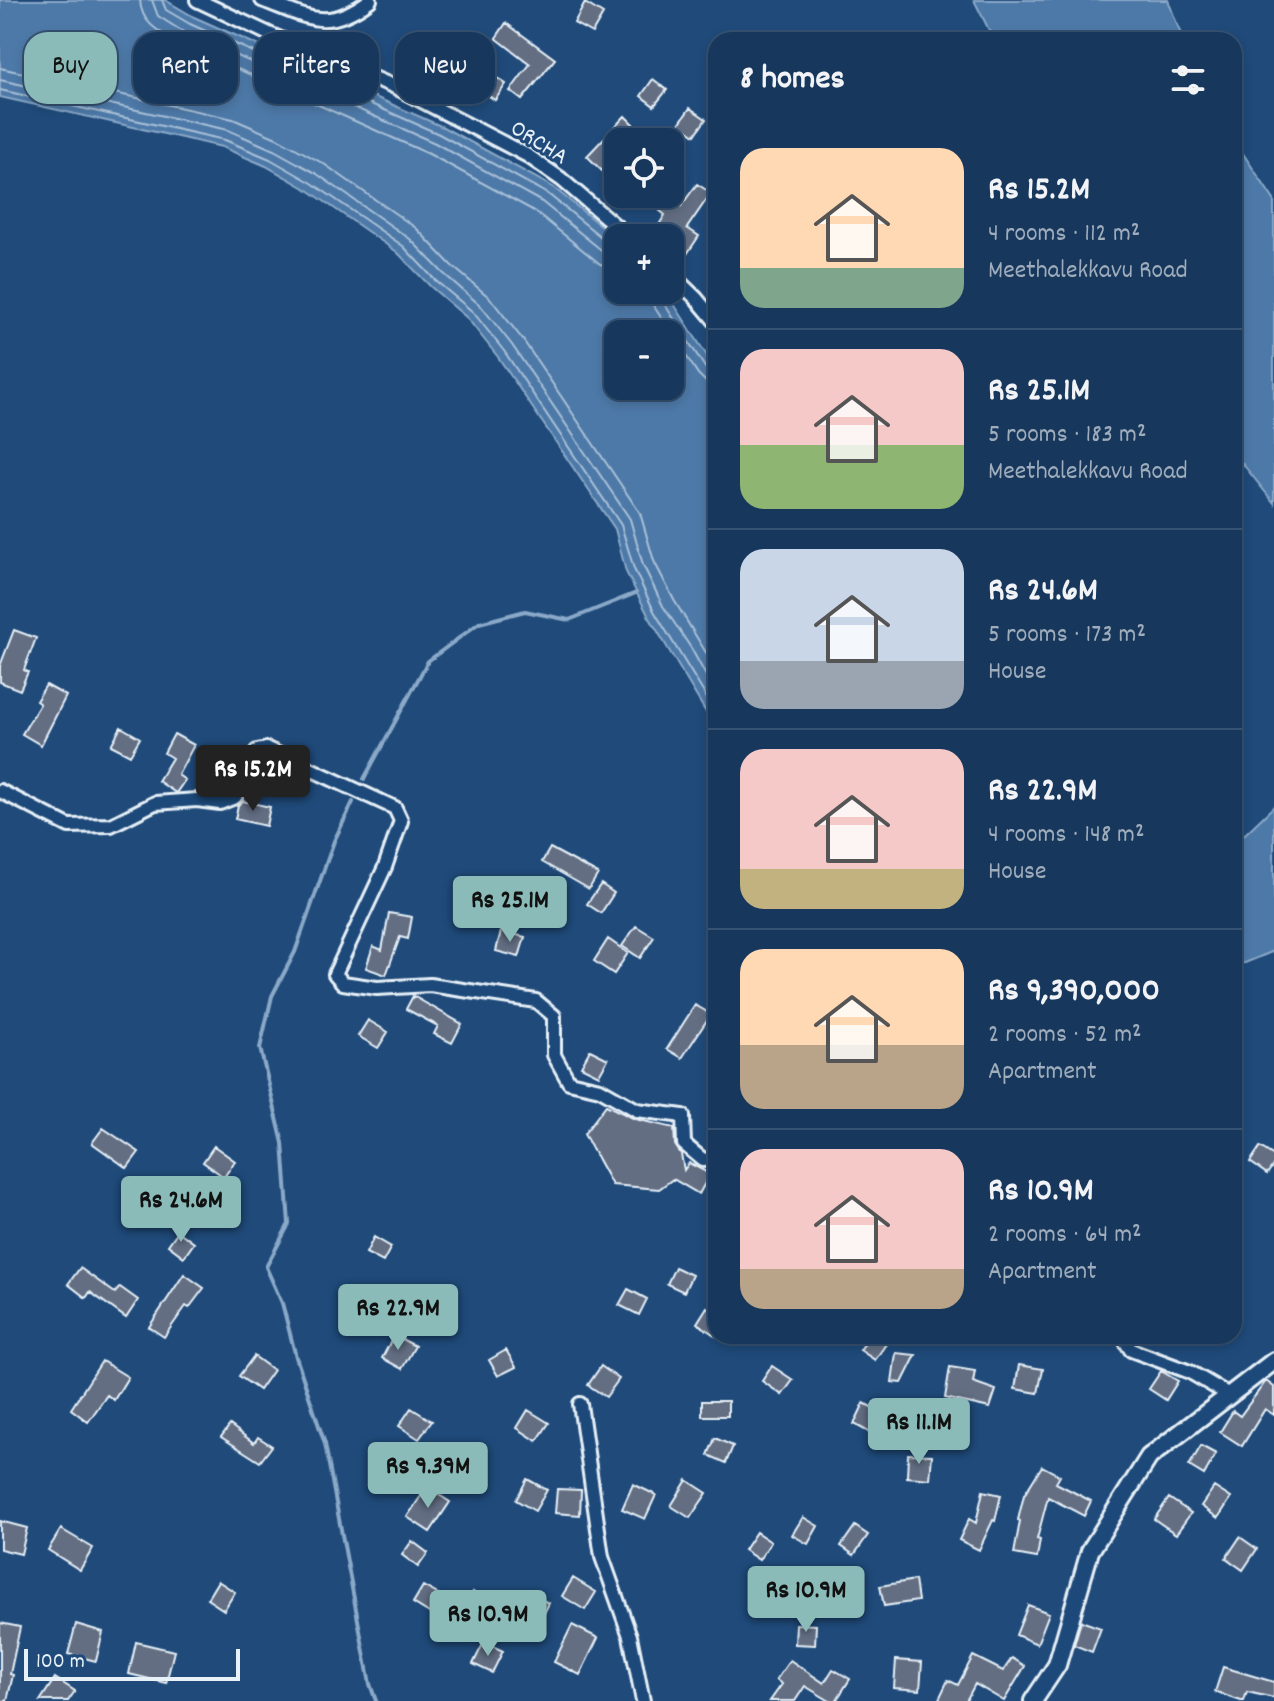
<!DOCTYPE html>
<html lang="en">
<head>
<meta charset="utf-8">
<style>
	body { margin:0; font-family:Dekko,sans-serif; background:#203f62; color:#f1f3f6; height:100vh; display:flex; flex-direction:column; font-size:30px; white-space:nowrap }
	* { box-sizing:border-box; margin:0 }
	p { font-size:26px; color:#9eacbb }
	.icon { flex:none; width:44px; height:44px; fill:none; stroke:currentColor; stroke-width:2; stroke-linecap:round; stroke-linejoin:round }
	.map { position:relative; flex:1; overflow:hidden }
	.drawer { position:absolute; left:708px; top:32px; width:534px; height:1312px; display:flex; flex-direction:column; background:#17385c; border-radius:24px; box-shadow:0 4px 12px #0003,0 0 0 2px #365272 }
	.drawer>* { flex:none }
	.hud { position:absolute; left:24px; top:32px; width:564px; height:72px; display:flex; gap:16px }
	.tools { position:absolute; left:604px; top:128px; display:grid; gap:16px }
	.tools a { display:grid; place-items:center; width:80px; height:80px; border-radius:16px; background:#17385c; box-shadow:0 4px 12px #0003,0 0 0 2px #365272; font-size:40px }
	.scale { position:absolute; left:24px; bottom:20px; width:216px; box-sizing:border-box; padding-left:8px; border:4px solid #e8f1f8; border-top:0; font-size:22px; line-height:28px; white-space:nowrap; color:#e8f1f8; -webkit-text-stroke:6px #1f4a7a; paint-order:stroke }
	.price { position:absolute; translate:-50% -68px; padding:0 18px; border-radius:8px; background:#8bbbb9; color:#111; font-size:26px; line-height:52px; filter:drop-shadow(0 2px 4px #0008) }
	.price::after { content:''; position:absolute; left:50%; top:48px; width:24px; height:18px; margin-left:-12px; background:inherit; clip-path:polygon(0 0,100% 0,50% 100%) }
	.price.selected { background:#222; color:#fff }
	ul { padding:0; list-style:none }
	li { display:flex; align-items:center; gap:24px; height:200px; padding:0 32px }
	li+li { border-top:2px solid #365272 }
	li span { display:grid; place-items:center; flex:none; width:224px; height:160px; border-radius:24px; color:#555 }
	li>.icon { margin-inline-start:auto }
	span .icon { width:96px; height:96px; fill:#fffc; stroke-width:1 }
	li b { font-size:34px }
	h2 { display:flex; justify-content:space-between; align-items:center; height:96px; padding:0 32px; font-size:34px }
	.pill { padding:0 28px; border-radius:24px; background:#17385c; box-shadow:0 4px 12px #0003,0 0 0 2px #365272; font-size:28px; line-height:72px }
	.pill.selected { background:#8bbbb9; color:#111 }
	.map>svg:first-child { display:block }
</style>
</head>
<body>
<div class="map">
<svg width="1274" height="1701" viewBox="0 0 1274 1701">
	<rect width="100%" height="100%" fill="#1f4a7a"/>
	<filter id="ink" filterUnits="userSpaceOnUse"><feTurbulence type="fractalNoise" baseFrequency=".0125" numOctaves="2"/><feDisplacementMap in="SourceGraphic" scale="16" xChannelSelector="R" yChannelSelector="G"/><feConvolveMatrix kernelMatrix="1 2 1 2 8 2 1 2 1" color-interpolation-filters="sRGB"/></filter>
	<g filter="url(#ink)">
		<path fill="#4d79a8" stroke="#8ba9c8" stroke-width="2" fill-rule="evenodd" d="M0 0H165L194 17 443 127 553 187 618 240V290H665L716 370V729L648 615 626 572 615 529 498 357 467 318 431 287 397 252 308 190 266 166 222 147 0 97ZM618 334H670V386H618Z
			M974 0H1168L1183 40H994Z
			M1234 140 1274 200V503L1234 453Z
			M1274 806V951L1245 963 1234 964V837L1245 834Z"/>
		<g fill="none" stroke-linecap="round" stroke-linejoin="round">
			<path stroke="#aac1d8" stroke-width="2" d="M140 0C141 24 160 32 179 43L429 154 536 212 600 264 618 269
				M152 0 158 16 185 33 435 143 542 202 605 253 618 257
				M162 0 166 10 190 24 439 134 548 194 611 245 618 247
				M0 68 233 119 279 139 324 164 416 228 451 265 490 298 523 340 640 513 654 561 674 600 716 669
				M0 80 228 130 274 150 317 174 410 239 443 273 481 306 512 345 630 519 643 565 663 606 691 648 716 694
				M0 90 225 140 270 159 312 183 403 246 436 281 473 312 504 351 621 525 634 569 654 611 716 713
				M649 290 651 302 698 374 705 381 716 383
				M659 290 660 297 706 369 716 373"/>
			<path stroke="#8ba9c8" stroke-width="4" d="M364 779 428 661 479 623 525 611 569 620 636 593
				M353 802 334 841 295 952 272 996 260 1048 283 1143 289 1224 266 1267 282 1303 296 1357 325 1444 370 1684 376 1701"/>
		</g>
		<path fill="#636e83" stroke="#e8f1f8" stroke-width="2" d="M585 3 603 14 592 33 574 23Z
			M506 23 555 59 522 100 510 91 530 64 496 38Z
			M344 39 366 53 359 62 337 50Z
			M491 74 506 84 495 100 480 90Z
			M653 79 667 90 654 106 641 96Z
			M690 108 706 119 695 135 679 124Z
			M625 116 645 136 639 142H618V154L602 171 587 156Z
			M697 184 711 193 687 228 699 236 685 257 670 248V238H651L665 215 640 194H666L681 206Z
			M14 630 36 638 24 670 28 672 20 690 0 682V666Z
			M46 685 66 696 41 745 22 734 40 704 36 701Z
			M121 727 140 738 130 755 111 745Z
			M174 734 194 745 178 775 185 780 176 793 158 781 172 758 164 753Z
			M243 801 270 807 266 826 235 819 238 805Z
			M550 848 598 874 589 889 542 862Z
			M601 884 614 893 601 913 587 904Z
			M389 913 412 917 408 939 400 937 386 975 366 968 373 946 382 950Z
			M636 926 654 937 640 958 622 946Z
			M501 931 525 937 519 957 496 951Z
			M608 939 628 953 614 974 594 961Z
			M413 996 462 1024 452 1043 434 1034 438 1026 406 1009Z
			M695 1005 711 1014 682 1058 667 1049Z
			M368 1020 388 1032 378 1048 358 1036Z
			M590 1050 608 1059 599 1075 581 1066Z
			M606 1105 635 1119 674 1128 675 1145 681 1154 684 1170 689 1163 710 1174 699 1194 673 1179 659 1189 612 1185 584 1134Z
			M103 1128 139 1152 127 1168 92 1143Z
			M214 1146 235 1161 224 1177 203 1162Z
			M1260 1147 1274 1156V1164L1267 1174 1250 1162Z
			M212 1188 226 1198 215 1214 201 1203Z
			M178 1231 194 1243 184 1257 168 1245Z
			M374 1237 391 1247 383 1262 366 1253Z
			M675 1267 692 1275 684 1292 667 1284Z
			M80 1268 115 1293 120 1287 138 1300 126 1318 90 1292 86 1298 68 1284Z
			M184 1274 204 1288 189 1308 186 1306 164 1337 149 1327Z
			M628 1289 647 1299 639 1315 619 1305Z
			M707 1307 716 1313V1336L697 1323Z
			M394 1335 415 1346 402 1369 382 1358Z
			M870 1336H880L888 1341 875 1360 860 1350Z
			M506 1350 516 1367 498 1376 489 1360Z
			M896 1353 916 1355 902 1383 892 1382Z
			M254 1356 273 1370 259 1390 239 1376Z
			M102 1361 128 1377 114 1400 107 1395 88 1422 71 1409Z
			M1019 1365 1043 1369 1038 1393 1015 1389Z
			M601 1366 619 1379 606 1397 588 1385Z
			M772 1366 793 1380 782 1395 762 1381Z
			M950 1367 975 1371 973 1382 996 1390 990 1408 945 1398Z
			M1161 1371 1178 1381 1166 1400 1149 1389Z
			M1266 1381 1274 1387V1415L1265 1409 1242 1446 1220 1432 1233 1411 1240 1416Z
			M702 1401H728V1416H702Z
			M864 1403 886 1415 876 1436 854 1424Z
			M411 1408 432 1421 419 1439 399 1426Z
			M910 1409 938 1415 935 1426 960 1444 905 1431Z
			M528 1410 549 1423 537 1441 517 1428Z
			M230 1425 254 1443 258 1437 272 1446 260 1462 221 1437Z
			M715 1438 733 1446 726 1463 708 1455Z
			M1201 1446 1216 1454 1204 1475 1189 1466Z
			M908 1454 932 1455 930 1479 907 1477Z
			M1042 1466 1060 1476 1056 1483 1091 1501 1084 1516 1048 1497 1037 1539 1040 1540 1037 1558 1014 1554 1020 1521 1018 1520 1024 1495Z
			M527 1479 547 1490 535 1511 516 1500Z
			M687 1480 707 1493 690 1518 671 1506Z
			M633 1484 656 1495 645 1519 622 1509Z
			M427 1487 450 1502 430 1532 407 1517Z
			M1214 1487 1231 1498 1218 1518 1201 1506Z
			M557 1489 581 1490 580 1515 555 1513Z
			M983 1491 1001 1495 995 1521 993 1520 979 1550 959 1540 969 1519 976 1523Z
			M1169 1498 1191 1513 1176 1534 1154 1519Z
			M803 1517 818 1526 808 1544 792 1535Z
			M0 1521 27 1528 21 1554 0 1549Z
			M855 1526 868 1535 854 1555 841 1546Z
			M61 1529 93 1548 80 1570 48 1550Z
			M756 1532 771 1542 759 1560 744 1550Z
			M1240 1537 1257 1549 1243 1570 1226 1558Z
			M412 1541 428 1553 418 1567 402 1555Z
			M573 1578 596 1592 585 1610 562 1596Z
			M915 1580 918 1601 884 1606 880 1586Z
			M218 1581 235 1592 224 1610 207 1599Z
			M423 1586 441 1596 431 1614 413 1603Z
			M473 1592 492 1605 482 1621 463 1608Z
			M526 1593 549 1603 538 1626 516 1617Z
			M1028 1605 1049 1613 1037 1644 1016 1635Z
			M1081 1621 1101 1628 1092 1652 1074 1645Z
			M0 1623 20 1627 10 1674 13 1675 7 1701H0Z
			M76 1624 103 1632 96 1661 68 1654Z
			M796 1624 816 1625 815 1645 795 1644Z
			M572 1625 598 1638 580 1675 554 1662Z
			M136 1642 174 1651 166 1683 129 1674Z
			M484 1642 503 1651 492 1673 473 1664Z
			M973 1656 1003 1671 1012 1658 1025 1666 1004 1701 975 1684 966 1701H938L948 1680 958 1685Z
			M790 1660 824 1683 833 1669 850 1679 836 1701H830L805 1686 795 1701H770L782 1684 776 1680Z
			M896 1660 922 1662 920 1690 894 1688Z
			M1223 1667 1274 1682V1698L1247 1692 1244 1701H1241L1215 1692Z
			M55 1678 75 1691 68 1701H40Z"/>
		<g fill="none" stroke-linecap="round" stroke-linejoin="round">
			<defs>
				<path id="minor" d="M197 0 269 34 393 86 528 156 561 179 630 238
					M262 0C308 17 326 33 370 0
					M670 273 696 298 716 322
					M0 791 69 826 111 825 155 803 197 800 220 803 235 797 257 751 267 749 395 808 401 821 385 867 335 974 343 983 377 988 430 985 536 1001 554 1016V1055L569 1082 600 1089 637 1110 683 1116 684 1144 703 1160 716 1159
					M1122 1336 1131 1350 1190 1372 1229 1395
					M580 1404 602 1557 630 1636 643 1701"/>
				<path id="secondary" d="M1033 1701 1057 1665 1090 1551 1149 1457 1274 1361"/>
			</defs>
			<use href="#minor" stroke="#e8f1f8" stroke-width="18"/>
			<use href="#secondary" stroke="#e8f1f8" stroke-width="22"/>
			<use href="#minor" stroke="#1f4a7a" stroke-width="12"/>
			<use href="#secondary" stroke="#1f4a7a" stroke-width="16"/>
		</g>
	</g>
	<g text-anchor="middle" stroke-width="6" stroke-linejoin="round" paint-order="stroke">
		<g font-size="24" fill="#e8f1f8" stroke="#1f4a7a">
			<text transform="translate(540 141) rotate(32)" y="8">ORCHA</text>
		</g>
	</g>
</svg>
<div class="tools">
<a><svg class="icon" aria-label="locate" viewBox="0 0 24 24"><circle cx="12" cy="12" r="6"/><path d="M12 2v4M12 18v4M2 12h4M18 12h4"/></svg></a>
<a>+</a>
<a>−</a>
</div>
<div class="scale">100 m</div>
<b class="price selected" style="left:253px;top:813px">Rs 15.2M</b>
<b class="price" style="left:510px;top:944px">Rs 25.1M</b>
<b class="price" style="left:181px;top:1244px">Rs 24.6M</b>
<b class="price" style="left:398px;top:1352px">Rs 22.9M</b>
<b class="price" style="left:919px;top:1466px">Rs 11.1M</b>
<b class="price" style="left:428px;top:1510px">Rs 9.39M</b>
<b class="price" style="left:806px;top:1634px">Rs 10.9M</b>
<b class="price" style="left:488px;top:1658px">Rs 10.9M</b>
<div class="hud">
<a class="pill selected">Buy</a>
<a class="pill">Rent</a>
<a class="pill">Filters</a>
<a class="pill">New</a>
</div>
<section class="drawer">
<h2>8 homes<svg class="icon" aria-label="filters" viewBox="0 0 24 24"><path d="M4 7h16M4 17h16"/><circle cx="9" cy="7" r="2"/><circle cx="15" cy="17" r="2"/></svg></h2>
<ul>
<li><span style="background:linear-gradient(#ffd9b3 75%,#7fa58c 0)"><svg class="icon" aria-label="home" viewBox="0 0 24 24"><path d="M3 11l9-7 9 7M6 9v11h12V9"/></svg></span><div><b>Rs 15.2M</b><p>4 rooms · 112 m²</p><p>Meethalekkavu Road</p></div></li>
<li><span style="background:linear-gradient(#f6c9c9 60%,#8fb573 0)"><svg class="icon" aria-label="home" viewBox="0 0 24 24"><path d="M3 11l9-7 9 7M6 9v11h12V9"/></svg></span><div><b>Rs 25.1M</b><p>5 rooms · 183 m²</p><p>Meethalekkavu Road</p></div></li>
<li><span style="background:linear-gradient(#c9d6e8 70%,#9aa5b1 0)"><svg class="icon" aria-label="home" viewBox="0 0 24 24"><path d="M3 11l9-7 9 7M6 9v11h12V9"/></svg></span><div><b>Rs 24.6M</b><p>5 rooms · 173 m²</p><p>House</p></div></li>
<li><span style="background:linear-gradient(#f6c9c9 75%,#c2b280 0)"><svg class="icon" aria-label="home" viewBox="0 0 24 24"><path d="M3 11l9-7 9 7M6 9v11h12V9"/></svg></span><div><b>Rs 22.9M</b><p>4 rooms · 148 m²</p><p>House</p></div></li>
<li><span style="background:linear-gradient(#ffd9b3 60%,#b9a48a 0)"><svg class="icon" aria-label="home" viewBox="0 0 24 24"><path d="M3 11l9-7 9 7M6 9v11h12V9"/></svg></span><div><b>Rs 9,390,000</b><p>2 rooms · 52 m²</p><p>Apartment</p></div></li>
<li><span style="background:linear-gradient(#f6c9c9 75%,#b9a48a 0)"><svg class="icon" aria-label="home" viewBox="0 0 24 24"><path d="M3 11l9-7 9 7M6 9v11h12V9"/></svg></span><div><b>Rs 10.9M</b><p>2 rooms · 64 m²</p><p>Apartment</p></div></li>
</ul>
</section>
</div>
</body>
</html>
